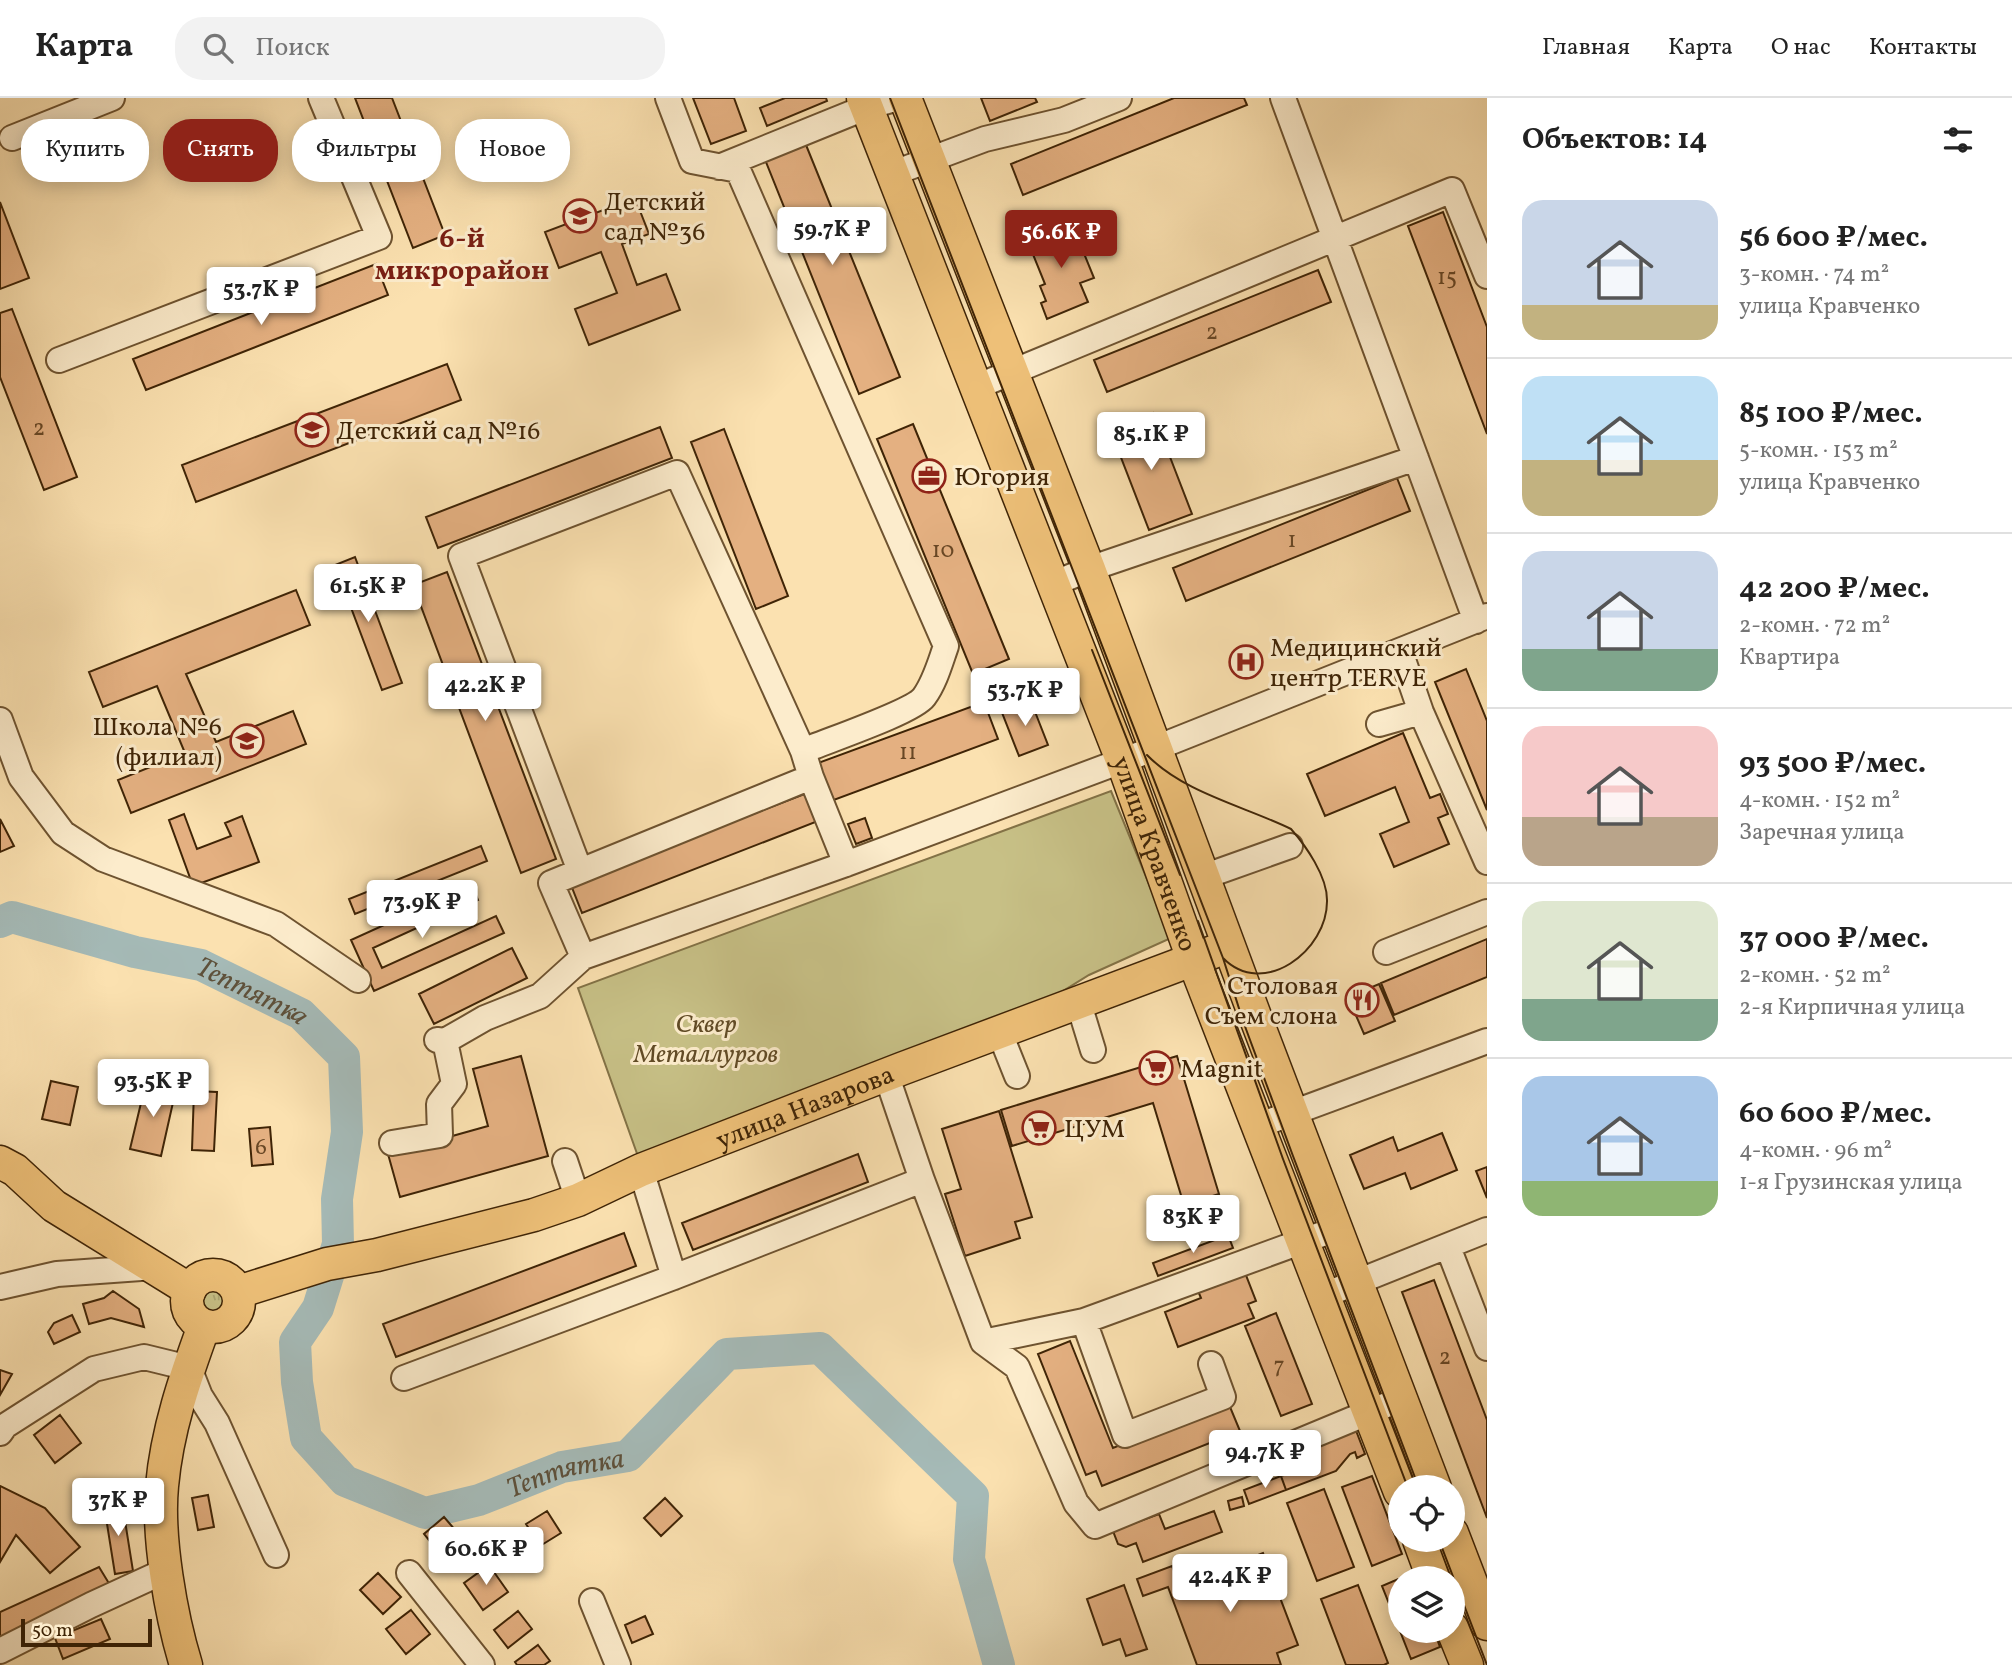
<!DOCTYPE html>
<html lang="ru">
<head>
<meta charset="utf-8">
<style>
	body { margin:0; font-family:Vollkorn,serif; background:#f2f2f2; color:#222; height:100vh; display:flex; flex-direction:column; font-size:26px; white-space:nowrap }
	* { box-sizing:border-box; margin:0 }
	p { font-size:23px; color:#767676 }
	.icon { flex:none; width:38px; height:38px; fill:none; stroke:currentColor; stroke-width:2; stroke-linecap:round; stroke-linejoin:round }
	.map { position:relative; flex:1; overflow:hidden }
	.side { display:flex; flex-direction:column; background:#fff; width:525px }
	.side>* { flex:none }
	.guide { position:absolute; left:21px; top:21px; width:665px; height:63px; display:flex; gap:14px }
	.controls { position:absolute; left:1388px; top:1377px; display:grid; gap:14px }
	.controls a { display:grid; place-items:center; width:77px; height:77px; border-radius:50%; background:#fff; box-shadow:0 4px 18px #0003; font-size:35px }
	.scale { position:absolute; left:21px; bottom:18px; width:131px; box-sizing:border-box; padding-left:7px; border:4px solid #3f2406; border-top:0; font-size:19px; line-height:24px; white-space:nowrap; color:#3f2406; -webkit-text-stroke:5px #fceccc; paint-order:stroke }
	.price { position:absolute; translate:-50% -60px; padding:0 16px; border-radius:7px; background:#fff; color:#222; font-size:23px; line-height:46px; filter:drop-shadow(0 2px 4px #0008) }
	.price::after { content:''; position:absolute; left:50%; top:42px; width:21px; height:16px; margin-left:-10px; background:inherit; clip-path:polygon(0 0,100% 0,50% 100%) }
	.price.current { background:#8f2418; color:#fff }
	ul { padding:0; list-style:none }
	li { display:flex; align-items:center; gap:21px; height:175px; padding:0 35px }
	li+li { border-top:2px solid #e0e0e0 }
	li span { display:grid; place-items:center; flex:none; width:196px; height:140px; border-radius:21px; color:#555 }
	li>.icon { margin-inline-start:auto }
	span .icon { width:84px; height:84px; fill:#fffc; stroke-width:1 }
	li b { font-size:30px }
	h2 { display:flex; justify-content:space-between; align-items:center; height:84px; padding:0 35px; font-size:30px }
	.pill { padding:0 24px; border-radius:28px; background:#fff; box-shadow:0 4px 18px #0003; font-size:24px; line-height:63px }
	.pill.current { background:#8f2418; color:#fff }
	header { display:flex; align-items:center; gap:42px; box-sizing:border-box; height:98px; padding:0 35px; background:#fff; border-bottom:2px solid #e0e0e0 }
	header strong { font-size:33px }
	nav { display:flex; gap:38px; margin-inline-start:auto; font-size:24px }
	.search { width:490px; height:63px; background:#f2f2f2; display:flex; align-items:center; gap:18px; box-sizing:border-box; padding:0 24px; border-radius:28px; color:#767676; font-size:26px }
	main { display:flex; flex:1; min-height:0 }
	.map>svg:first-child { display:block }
</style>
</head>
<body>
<header>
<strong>Карта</strong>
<div class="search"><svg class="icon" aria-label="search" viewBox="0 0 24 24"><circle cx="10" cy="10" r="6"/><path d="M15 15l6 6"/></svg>Поиск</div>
<nav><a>Главная</a><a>Карта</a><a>О нас</a><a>Контакты</a></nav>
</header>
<main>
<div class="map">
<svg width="1487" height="1567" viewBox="0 0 1487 1567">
	<defs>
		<pattern id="grass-tufts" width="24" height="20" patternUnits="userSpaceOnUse" patternTransform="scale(1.75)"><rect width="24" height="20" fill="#c7c086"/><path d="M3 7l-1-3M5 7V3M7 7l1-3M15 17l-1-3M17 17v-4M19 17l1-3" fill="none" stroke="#aca572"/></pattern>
	</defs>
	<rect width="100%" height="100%" fill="#fbe1b0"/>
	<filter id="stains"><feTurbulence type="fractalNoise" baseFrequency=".00286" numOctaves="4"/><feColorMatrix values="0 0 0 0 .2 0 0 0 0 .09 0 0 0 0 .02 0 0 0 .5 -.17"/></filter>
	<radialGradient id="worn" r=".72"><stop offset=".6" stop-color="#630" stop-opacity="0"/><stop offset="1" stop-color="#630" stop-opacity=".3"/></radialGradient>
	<path fill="url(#grass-tufts)" stroke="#837246" stroke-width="2" d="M196 1199a17 17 0 1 1 34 0a17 17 0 1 1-34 0Z"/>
	<path fill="#c7c086" stroke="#837246" stroke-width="2" d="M1111 693 1171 840 1089 877 1050 901 640 1064 578 890Z"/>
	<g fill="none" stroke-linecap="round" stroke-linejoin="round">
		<path stroke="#a5bab7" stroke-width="32" id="s1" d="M0 824 12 819 135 854 201 867 301 916 344 959 347 1034 337 1101 338 1146 318 1210 295 1244 297 1284 306 1340 345 1383 425 1415 479 1402 562 1369 628 1358 727 1256 820 1250 973 1398 969 1461 999 1567"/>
	</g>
	<path fill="#e4b081" stroke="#3f2406" stroke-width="2" d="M355 0H392L445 137 413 150Z
		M693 0H734L746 33 711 46Z
		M785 0H826L827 3 767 28 760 10Z
		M981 0H1035L1037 4 990 23Z
		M1174 0H1244L1247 7 1023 97 1011 66Z
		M804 42 900 279 859 296 764 59Z
		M635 100 649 136 622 146 637 187 666 176 680 212 589 247 575 211 617 195 601 154 559 170 545 134Z
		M0 104 29 180 0 191Z
		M1443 114 1487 229V336L1408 128Z
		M1072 126 1094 180 1080 185 1088 204 1047 221 1041 205 1046 203 1040 188 1045 186 1028 144Z
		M376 166 388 197 146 292 133 261Z
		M1318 172 1331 204 1107 294 1094 262Z
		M12 211 77 379 44 392 0 279V215Z
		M447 266 461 302 196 404 182 367Z
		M1153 315 1192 416 1149 432 1110 331Z
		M913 326 1009 561 973 576 877 341Z
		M660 329 672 360 438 450 426 419Z
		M724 331 788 498 756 511 691 344Z
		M1397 380 1410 413 1186 503 1173 470Z
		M355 459 402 585 382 592 335 467Z
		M447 474 556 761 521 775 413 487Z
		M296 492 310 527 186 576 216 644 293 613 306 646 131 715 118 682 185 655 157 588 103 609 89 574Z
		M1466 571 1487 623V712L1435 584Z
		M1030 601 1048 647 1019 658 1001 612Z
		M984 604 998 641 831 703 818 665Z
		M1403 635 1430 700 1440 696 1448 716 1438 720 1449 746 1394 769 1380 736 1409 724 1395 689 1325 718 1307 676Z
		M807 695 818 723 582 815 571 787Z
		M184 716 197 751 231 738 225 725 242 718 259 764 193 788 169 722Z
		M865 720 872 740 856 746 848 726Z
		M0 721 14 748 0 754Z
		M481 748 487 763 355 816 349 801Z
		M472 787 478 802 373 850 382 870 496 818 504 835 374 893 351 842Z
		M1487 841V879L1394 917 1381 885Z
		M512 850 527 880 434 926 419 896Z
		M1379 886 1395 923 1364 936 1348 899Z
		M521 958 548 1058 400 1099 388 1056 488 1028 473 971Z
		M1177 958 1219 1096 1184 1107 1153 1005 1012 1048 1001 1012Z
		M51 983 78 989 70 1027 42 1021Z
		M146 984 176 991 161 1058 130 1051Z
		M194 993 217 994 214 1053 192 1052Z
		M999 1013 1032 1119 1015 1124 1020 1140 965 1158 945 1096 961 1091 942 1031Z
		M270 1029 273 1066 252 1068 249 1031Z
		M1442 1035 1457 1072 1411 1091 1405 1075 1364 1091 1350 1057 1393 1039 1398 1053Z
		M858 1056 868 1084 693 1152 682 1125Z
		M1487 1069V1100L1476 1073Z
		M624 1135 636 1168 396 1259 383 1226Z
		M1228 1137 1233 1150 1158 1178 1153 1165Z
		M1242 1167 1256 1203 1248 1206 1254 1220 1178 1249 1165 1214 1201 1200 1195 1186Z
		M1434 1182 1487 1322V1420L1402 1194Z
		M113 1193 139 1211 144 1229 111 1220 89 1226 83 1206 104 1200Z
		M1276 1215 1312 1306 1281 1318 1245 1228Z
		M72 1217 80 1234 54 1246 48 1234 54 1225Z
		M1070 1243 1113 1350 1228 1304 1240 1333 1102 1388 1096 1373 1086 1377 1038 1256Z
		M0 1272 12 1276 0 1297Z
		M60 1317 81 1345 55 1365 34 1337Z
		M1355 1330 1365 1356 1357 1360 1355 1354 1350 1356 1336 1373 1286 1392 1281 1378 1303 1370 1297 1352Z
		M1281 1378 1286 1392 1249 1406 1244 1392Z
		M1372 1378 1402 1456 1372 1468 1342 1389Z
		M0 1388 45 1410 80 1449 50 1475 16 1437 0 1464Z
		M1324 1391 1354 1469 1317 1483 1287 1405Z
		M208 1397 214 1429 198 1432 192 1400Z
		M1242 1399 1244 1408 1230 1412 1228 1403Z
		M665 1400 682 1418 661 1438 644 1420Z
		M122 1404 133 1473 115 1476 104 1407Z
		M547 1413 561 1435 540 1448 526 1426Z
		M1214 1413 1222 1434 1143 1464 1136 1445 1126 1449 1118 1446 1113 1433 1159 1416 1165 1431Z
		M444 1419 462 1440 441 1457 424 1436Z
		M1263 1455 1298 1547 1277 1555 1281 1567H1197L1168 1489 1143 1498 1137 1481 1172 1468 1180 1487Z
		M489 1467 508 1494 483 1512 464 1485Z
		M99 1469 110 1487 0 1546V1514Z
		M378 1475 401 1499 383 1516 360 1492Z
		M1410 1476 1412 1480H1400V1533L1382 1488Z
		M1124 1487 1147 1551 1126 1558 1120 1541 1103 1547 1087 1501Z
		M1358 1487 1388 1565 1384 1567H1346L1321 1501Z
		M411 1512 430 1536 406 1556 386 1531Z
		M518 1513 532 1531 508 1550 494 1532Z
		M645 1518 653 1536 632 1545 625 1527Z
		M101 1521 110 1541 63 1561 55 1540Z
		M1400 1533H1434L1440 1549 1411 1561Z
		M538 1547 550 1563 544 1567H517L515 1564Z"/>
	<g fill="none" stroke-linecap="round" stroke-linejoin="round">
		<defs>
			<path id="minor" d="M668 0 692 63 738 72 946 548C940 565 935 584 924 599 913 614 826 643 803 653L811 679 846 766
				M1283 0 1476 523
				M12 40 112 0
				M719 69 867 9 898 0
				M894 75 985 41 1064 22 1119 0
				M59 262 379 139 321 0
				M976 289 1452 92 1487 178
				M1053 486 1089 471 1416 360
				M1400 553 1421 614 1487 764
				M0 622 21 679 63 735 103 761 276 826 358 882
				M1379 626 1421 614
				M580 773 461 458 677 375 803 653
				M1203 779 1290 748
				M1386 854 1487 814
				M583 859 551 785 811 679
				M1078 903 1093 952
				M999 933 1017 978
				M437 942 445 943 485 920 540 898 583 859 846 766 1156 650 1487 518
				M1257 1028 1487 943
				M392 1045 440 1037 439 1006 454 986 445 943
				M565 1063 578 1102
				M641 1072 674 1179
				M922 1082 983 1244 1017 1269 1076 1405 1095 1428 1401 1301
				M1448 1149 1487 1250
				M0 1189 57 1176 155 1169
				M1322 1198 1487 1132
				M1084 1223 1336 1131
				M983 1244 1084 1223 1125 1337 1223 1299 1211 1266
				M404 1280 674 1179 922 1082 886 976
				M0 1335 5 1328 94 1271 144 1259 189 1270 200 1298 217 1325 276 1457
				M409 1475 482 1567
				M592 1503 618 1567
				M0 1553 91 1507 167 1472"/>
			<g id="major">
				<path id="s2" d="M863 0 1122 662 1193 861 1400 1394"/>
				<path d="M905 0 1089 471 1255 918 1435 1390"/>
				<path d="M0 1064 15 1072 54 1108 190 1192"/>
				<circle cx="213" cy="1203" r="26"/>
				<path id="s3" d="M238 1194 327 1166 377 1157 534 1117 578 1102 641 1072 901 971 1213 854"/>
				<path d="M1452 1435 1487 1526"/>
				<path d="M1419 1442 1433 1480"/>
				<path d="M1452 1530 1467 1567"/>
				<path d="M186 1567C171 1518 157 1439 162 1388 167 1332 185 1280 204 1228"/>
			</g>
		</defs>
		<use href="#minor" stroke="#6e5330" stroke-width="28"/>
		<use href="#major" stroke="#3f2406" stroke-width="35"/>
		<use href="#minor" stroke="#fceccc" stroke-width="24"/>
		<use href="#major" stroke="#eec078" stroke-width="32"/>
		<path stroke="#3f2406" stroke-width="2" d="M890 0 1223 860 1243 923 1293 1058 1419 1390
			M1092 552 1180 777
			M1147 657C1184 695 1244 708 1291 731 1306 748 1327 778 1327 802 1328 853 1263 901 1223 860
			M1198 823 1283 1061 1408 1390
			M1439 1442 1487 1567"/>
	</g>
	<defs>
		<symbol id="school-ring" viewBox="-11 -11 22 22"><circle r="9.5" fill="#fceccc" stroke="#8f2418" stroke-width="1.5"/><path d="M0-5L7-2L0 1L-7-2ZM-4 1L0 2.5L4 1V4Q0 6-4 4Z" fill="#8f2418"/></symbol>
		<symbol id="office-ring" viewBox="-11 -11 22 22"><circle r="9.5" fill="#fceccc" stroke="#8f2418" stroke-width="1.5"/><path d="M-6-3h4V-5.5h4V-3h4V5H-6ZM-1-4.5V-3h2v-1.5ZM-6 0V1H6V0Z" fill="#8f2418"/></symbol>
		<symbol id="hospital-ring" viewBox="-11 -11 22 22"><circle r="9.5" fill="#fceccc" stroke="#8f2418" stroke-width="1.5"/><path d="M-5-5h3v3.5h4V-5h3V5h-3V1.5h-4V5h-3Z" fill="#8f2418"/></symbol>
		<symbol id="restaurant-ring" viewBox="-11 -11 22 22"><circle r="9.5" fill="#fceccc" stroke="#8f2418" stroke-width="1.5"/><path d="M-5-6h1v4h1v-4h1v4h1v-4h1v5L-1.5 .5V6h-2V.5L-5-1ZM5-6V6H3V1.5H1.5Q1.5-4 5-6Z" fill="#8f2418"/></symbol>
		<symbol id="supermarket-ring" viewBox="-11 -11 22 22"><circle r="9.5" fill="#fceccc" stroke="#8f2418" stroke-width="1.5"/><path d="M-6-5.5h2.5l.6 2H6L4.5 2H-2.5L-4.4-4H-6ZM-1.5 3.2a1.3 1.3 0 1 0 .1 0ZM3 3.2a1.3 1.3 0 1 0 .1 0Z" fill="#8f2418"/></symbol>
	</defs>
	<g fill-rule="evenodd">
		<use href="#school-ring" x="561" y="99" width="38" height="38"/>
		<use href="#school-ring" x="293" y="313" width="38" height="38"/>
		<use href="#office-ring" x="910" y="359" width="38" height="38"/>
		<use href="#hospital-ring" x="1227" y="545" width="38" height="38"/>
		<use href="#school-ring" x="228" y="624" width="38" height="38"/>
		<use href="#restaurant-ring" x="1343" y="883" width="38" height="38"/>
		<use href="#supermarket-ring" x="1137" y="951" width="38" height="38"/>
		<use href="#supermarket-ring" x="1020" y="1011" width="38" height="38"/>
	</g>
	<g text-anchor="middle" stroke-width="6" stroke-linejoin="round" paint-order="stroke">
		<g font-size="23" fill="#684725">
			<text x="1447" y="186">15</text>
			<text x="1212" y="241">2</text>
			<text x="39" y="337">2</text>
			<text x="1292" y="449">1</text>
			<text x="943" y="459">10</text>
			<text x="908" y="661">11</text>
			<text x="261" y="1056">6</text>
			<text x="1445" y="1266">2</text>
			<text x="1279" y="1275">7</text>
		</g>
		<g font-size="26" fill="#3f2406" stroke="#fceccc" text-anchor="start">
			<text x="604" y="112">Детский<tspan x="604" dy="30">сад №36</tspan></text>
			<text x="336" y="341">Детский сад №16</text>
			<text x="954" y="387">Югория</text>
			<text x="1270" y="558">Медицинский<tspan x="1270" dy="30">центр TERVE</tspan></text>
			<text x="222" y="637" text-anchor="end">Школа №6<tspan x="222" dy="30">(филиал)</tspan></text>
			<text x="1338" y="896" text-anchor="end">Столовая<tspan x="1338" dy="30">Съем слона</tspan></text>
			<text x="1180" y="979">Magnit</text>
			<text x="1064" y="1039">ЦУМ</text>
		</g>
		<g font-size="26" fill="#3f2406" stroke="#fceccc">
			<text dy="9" stroke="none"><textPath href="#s2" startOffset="810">улица Кравченко</textPath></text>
			<text dy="9" stroke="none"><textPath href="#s3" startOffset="598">улица Назарова</textPath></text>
		</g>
		<g font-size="26" font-style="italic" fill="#614b26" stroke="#fceccc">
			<text x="706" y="934">Сквер<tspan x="706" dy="30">Металлургов</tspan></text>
		</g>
		<g font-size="28" font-weight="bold" fill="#7a1f14" stroke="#fceccc">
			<text x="462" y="149">6-й<tspan x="462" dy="32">микрорайон</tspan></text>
		</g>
		<g font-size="28" font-style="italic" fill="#5e513b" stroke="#fceccc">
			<text dy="10" stroke="none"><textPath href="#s1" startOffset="266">Тептятка</textPath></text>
			<text dy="10" stroke="none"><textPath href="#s1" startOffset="1064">Тептятка</textPath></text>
		</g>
	</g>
	<rect width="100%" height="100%" filter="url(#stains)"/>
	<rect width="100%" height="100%" fill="url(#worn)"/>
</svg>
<div class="controls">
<a><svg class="icon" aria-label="locate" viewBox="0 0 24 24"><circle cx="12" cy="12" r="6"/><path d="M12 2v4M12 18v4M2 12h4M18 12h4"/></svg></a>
<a><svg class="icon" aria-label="layers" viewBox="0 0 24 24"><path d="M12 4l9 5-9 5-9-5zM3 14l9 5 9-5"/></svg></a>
</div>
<div class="scale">50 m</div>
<b class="price" style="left:832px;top:169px">59.7K ₽</b>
<b class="price current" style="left:1061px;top:172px">56.6K ₽</b>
<b class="price" style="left:261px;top:229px">53.7K ₽</b>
<b class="price" style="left:1151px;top:374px">85.1K ₽</b>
<b class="price" style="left:368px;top:526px">61.5K ₽</b>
<b class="price" style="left:485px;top:625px">42.2K ₽</b>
<b class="price" style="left:1025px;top:630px">53.7K ₽</b>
<b class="price" style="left:422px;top:842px">73.9K ₽</b>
<b class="price" style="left:153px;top:1021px">93.5K ₽</b>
<b class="price" style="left:1193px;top:1157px">83K ₽</b>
<b class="price" style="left:1265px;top:1392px">94.7K ₽</b>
<b class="price" style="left:118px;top:1440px">37K ₽</b>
<b class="price" style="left:486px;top:1489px">60.6K ₽</b>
<b class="price" style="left:1230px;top:1516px">42.4K ₽</b>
<div class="guide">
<a class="pill">Купить</a>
<a class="pill current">Снять</a>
<a class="pill">Фильтры</a>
<a class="pill">Новое</a>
</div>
</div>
<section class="side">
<h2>Объектов: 14<svg class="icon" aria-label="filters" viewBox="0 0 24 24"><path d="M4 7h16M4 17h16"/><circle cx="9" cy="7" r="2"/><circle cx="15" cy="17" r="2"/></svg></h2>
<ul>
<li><span style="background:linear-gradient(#c9d6e8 75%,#c2b280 0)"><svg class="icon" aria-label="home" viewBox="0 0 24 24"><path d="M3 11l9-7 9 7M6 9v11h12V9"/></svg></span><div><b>56 600 ₽/мес.</b><p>3-комн. · 74 m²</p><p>улица Кравченко</p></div></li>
<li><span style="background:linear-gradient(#bfe0f5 60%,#c2b280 0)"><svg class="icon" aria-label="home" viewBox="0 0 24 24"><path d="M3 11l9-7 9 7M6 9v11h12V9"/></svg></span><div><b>85 100 ₽/мес.</b><p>5-комн. · 153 m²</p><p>улица Кравченко</p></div></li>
<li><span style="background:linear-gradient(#c9d6e8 70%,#7fa58c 0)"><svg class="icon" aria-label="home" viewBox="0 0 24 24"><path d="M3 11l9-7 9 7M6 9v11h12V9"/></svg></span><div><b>42 200 ₽/мес.</b><p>2-комн. · 72 m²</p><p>Квартира</p></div></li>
<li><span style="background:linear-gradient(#f6c9c9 65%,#b9a48a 0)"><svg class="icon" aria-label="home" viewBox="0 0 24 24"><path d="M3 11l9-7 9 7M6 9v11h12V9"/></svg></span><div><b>93 500 ₽/мес.</b><p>4-комн. · 152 m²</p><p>Заречная улица</p></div></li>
<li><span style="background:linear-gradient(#dfe7d0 70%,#7fa58c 0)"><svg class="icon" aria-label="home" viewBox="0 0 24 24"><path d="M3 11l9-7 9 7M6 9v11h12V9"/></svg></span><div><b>37 000 ₽/мес.</b><p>2-комн. · 52 m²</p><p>2-я Кирпичная улица</p></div></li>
<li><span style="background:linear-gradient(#a9c7e8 75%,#8fb573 0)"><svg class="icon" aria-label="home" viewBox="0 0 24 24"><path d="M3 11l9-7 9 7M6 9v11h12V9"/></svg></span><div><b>60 600 ₽/мес.</b><p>4-комн. · 96 m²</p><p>1-я Грузинская улица</p></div></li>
</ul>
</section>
</main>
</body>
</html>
